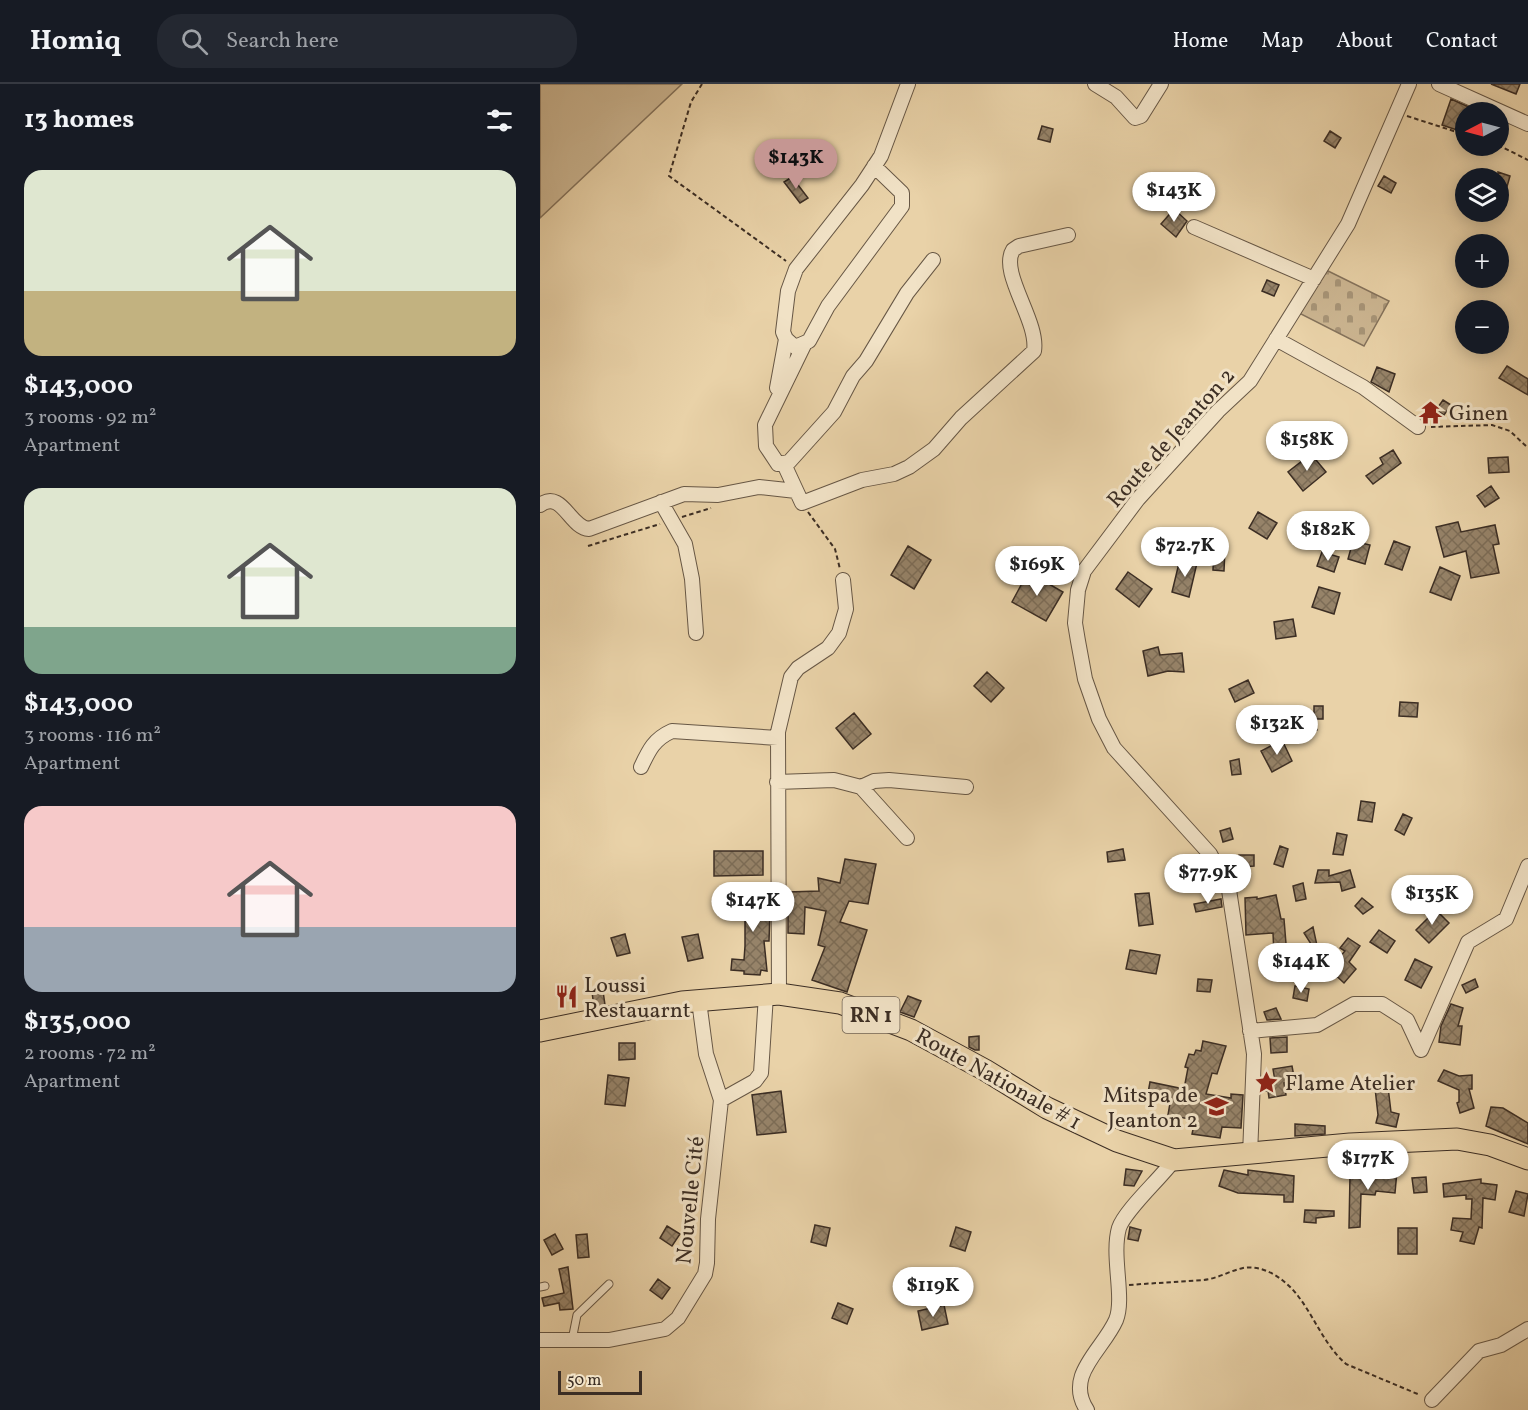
<!DOCTYPE html>
<html lang="en">
<head>
<meta charset="utf-8">
<style>
	body { margin:0; font-family:Vollkorn,serif; background:#242831; color:#f1f3f6; height:100vh; display:flex; flex-direction:column; font-size:22px; white-space:nowrap }
	* { box-sizing:border-box; margin:0 }
	p { font-size:20px; color:#9ea1a6 }
	.icon { flex:none; width:33px; height:33px; fill:none; stroke:currentColor; stroke-width:2; stroke-linecap:round; stroke-linejoin:round }
	.map { position:relative; flex:1; overflow:hidden }
	.details { display:flex; flex-direction:column; background:#171b24; width:540px }
	.details>* { flex:none }
	.needle { width:39px; rotate:264deg }
	.controls { position:absolute; left:915px; top:18px; display:grid; gap:12px }
	.controls a { display:grid; place-items:center; width:54px; height:54px; border-radius:50%; background:#171b24; box-shadow:0 3px 15px #0003; font-size:30px }
	.scale { position:absolute; left:18px; bottom:15px; width:84px; box-sizing:border-box; padding-left:6px; border:3px solid #3c2e24; border-top:0; font-size:16px; line-height:21px; white-space:nowrap; color:#3c2e24; -webkit-text-stroke:4px #f1e2c6; paint-order:stroke }
	.price { position:absolute; translate:-50% -51px; padding:0 14px; border-radius:21px; background:#fff; color:#222; font-size:20px; line-height:39px; filter:drop-shadow(0 2px 3px #0008) }
	.price::after { content:''; position:absolute; left:50%; top:36px; width:18px; height:14px; margin-left:-9px; background:inherit; clip-path:polygon(0 0,100% 0,50% 100%) }
	.price.on { background:#c59692; color:#111 }
	ul { padding:0; list-style:none }
	li { display:grid; align-content:center; gap:12px; height:318px; padding:0 24px }
	li span { display:grid; place-items:center; height:186px; border-radius:18px; color:#555 }
	li>.icon { margin-inline-start:auto }
	span .icon { width:108px; height:108px; fill:#fffc; stroke-width:1 }
	li b { font-size:26px }
	h2 { display:flex; justify-content:space-between; align-items:center; height:72px; padding:0 24px; font-size:26px }
	header { display:flex; align-items:center; gap:36px; box-sizing:border-box; height:84px; padding:0 30px; background:#171b24; border-bottom:2px solid #363941 }
	header strong { font-size:28px }
	nav { display:flex; gap:33px; margin-inline-start:auto; font-size:21px }
	.search { width:420px; height:54px; background:#242831; display:flex; align-items:center; gap:15px; box-sizing:border-box; padding:0 21px; border-radius:24px; color:#9ea1a6; font-size:22px }
	main { display:flex; flex:1; min-height:0 }
	.map>svg:first-child { display:block }
</style>
</head>
<body>
<header>
<strong>Homiq</strong>
<div class="search"><svg class="icon" aria-label="search" viewBox="0 0 24 24"><circle cx="10" cy="10" r="6"/><path d="M15 15l6 6"/></svg>Search here</div>
<nav><a>Home</a><a>Map</a><a>About</a><a>Contact</a></nav>
</header>
<main>
<section class="details">
<h2>13 homes<svg class="icon" aria-label="filters" viewBox="0 0 24 24"><path d="M4 7h16M4 17h16"/><circle cx="9" cy="7" r="2"/><circle cx="15" cy="17" r="2"/></svg></h2>
<ul>
<li><span style="background:linear-gradient(#dfe7d0 65%,#c2b280 0)"><svg class="icon" aria-label="home" viewBox="0 0 24 24"><path d="M3 11l9-7 9 7M6 9v11h12V9"/></svg></span><div><b>$143,000</b><p>3 rooms · 92 m²</p><p>Apartment</p></div></li>
<li><span style="background:linear-gradient(#dfe7d0 75%,#7fa58c 0)"><svg class="icon" aria-label="home" viewBox="0 0 24 24"><path d="M3 11l9-7 9 7M6 9v11h12V9"/></svg></span><div><b>$143,000</b><p>3 rooms · 116 m²</p><p>Apartment</p></div></li>
<li><span style="background:linear-gradient(#f6c9c9 65%,#9aa5b1 0)"><svg class="icon" aria-label="home" viewBox="0 0 24 24"><path d="M3 11l9-7 9 7M6 9v11h12V9"/></svg></span><div><b>$135,000</b><p>2 rooms · 72 m²</p><p>Apartment</p></div></li>
</ul>
</section>
<div class="map">
<svg width="988" height="1326" viewBox="0 0 988 1326">
	<defs>
		<pattern id="cemetery-stones" width="16" height="16" patternUnits="userSpaceOnUse" patternTransform="scale(1.5)"><rect width="16" height="16" fill="#ccb692"/><path d="M2 7V4a2 2 0 0 1 4 0v3zM10 15v-3a2 2 0 0 1 4 0v3z" fill="#a79477"/></pattern>
		<pattern id="building-cross-hatch" width="8" height="8" patternUnits="userSpaceOnUse" patternTransform="scale(1.5)"><rect width="8" height="8" fill="#968369"/><path d="M0 0l8 8M0 8l8-8" fill="none" stroke="#7c6c56"/></pattern>
	</defs>
	<rect width="100%" height="100%" fill="#e9d2a8"/>
	<filter id="stains"><feTurbulence type="fractalNoise" baseFrequency=".00333" numOctaves="4"/><feColorMatrix values="0 0 0 0 .2 0 0 0 0 .09 0 0 0 0 .02 0 0 0 .5 -.17"/></filter>
	<radialGradient id="worn" r=".72"><stop offset=".6" stop-color="#630" stop-opacity="0"/><stop offset="1" stop-color="#630" stop-opacity=".3"/></radialGradient>
	<path fill="#ccb692" stroke="#84725b" stroke-width="1.5" d="M0 0H142L0 134Z"/>
	<path fill="url(#cemetery-stones)" stroke="#84725b" stroke-width="1.5" d="M782 184 849 217 824 262 757 228Z"/>
	<path fill="url(#building-cross-hatch)" stroke="#3c2e24" stroke-width="1.5" d="M951 0H980L976 10Z
		M911 15 940 28H926L923 48 902 41Z
		M502 42 513 45 510 58 498 55Z
		M790 47 801 54 795 64 784 57Z
		M958 88 970 92 961 124 958 123Z
		M844 92 856 99 851 109 838 102Z
		M252 93 268 114 260 119 244 98Z
		M634 125 647 137 636 153 621 140Z
		M727 196 739 201 734 212 722 207Z
		M967 282 988 295V311L959 294Z
		M837 283 855 290 849 308 831 298Z
		M903 316 911 321 904 331 896 326Z
		M853 366 861 379 833 400 826 392 843 380 840 374Z
		M771 370 786 388 763 407 748 388Z
		M968 373 969 388 949 389 948 374Z
		M951 402 959 414 945 423 937 412Z
		M718 428 737 439 727 455 709 444Z
		M918 438 921 448 955 441 959 460 953 461 959 489 931 494 926 467 904 473 896 443Z
		M813 457 830 461 825 480 808 475Z
		M854 457 870 463 862 486 845 480Z
		M368 462 391 476 374 505 351 491Z
		M674 464H685L684 487 673 486Z
		M782 468 799 473 794 488 777 482Z
		M640 475 657 479 649 513 632 508Z
		M900 483 920 492 911 516 890 508Z
		M488 488 523 508 506 537 472 518Z
		M588 488 612 505 599 523 576 505Z
		M779 503 800 509 794 530 772 523Z
		M753 535 756 552 736 555 734 538Z
		M618 563 620 571 642 569 644 588 628 587 608 592 603 567Z
		M447 588 464 604 451 618 434 602Z
		M708 596 714 609 695 618 689 605Z
		M860 618 878 619 877 633 859 632Z
		M774 622H783V635H774Z
		M314 629 331 650 313 665 296 644Z
		M772 635 777 646 766 651 761 640Z
		M742 656 752 677 732 688 721 667Z
		M699 675 701 690 692 691 690 677Z
		M821 717 835 719 832 738 818 736Z
		M863 730 872 734 864 751 855 746Z
		M690 744 693 755 683 758 680 747Z
		M797 749 807 751 803 771 793 770Z
		M740 762 748 765 743 783 734 780Z
		M583 765 585 776 568 778 567 768Z
		M174 767H223V791L174 792Z
		M699 771H714V782L699 783Z
		M305 775 336 780 328 820 309 817 300 838 327 846 307 908 272 896 285 863 278 861 286 827 265 823 264 850 248 849V808L279 807 278 794 300 799Z
		M778 786H789V792L810 786 815 803 802 807 800 798 775 799Z
		M763 799 766 815 756 817 753 802Z
		M221 808V828H230L229 857H224L227 887 221 886 220 891 204 890V887L191 886 192 875 204 876 205 862V825H192V809Z
		M609 809 613 840 599 842 595 810Z
		M736 811 741 835H744L747 872H734L733 849 706 851 705 814 717 813V815Z
		M822 814 833 823 823 830 815 822Z
		M681 815 682 823 656 828 654 820Z
		M896 826 909 839 889 859 876 846Z
		M773 843 779 871H778L764 849Z
		M839 846 855 857 847 869 830 858Z
		M85 850 90 869 77 872 71 854Z
		M158 850 163 874 148 877 142 853Z
		M808 854 820 862 809 878 816 885 804 899 789 885 805 867 800 864Z
		M590 866 620 871 616 890 586 885Z
		M875 875 892 883 881 904 865 896Z
		M740 883 752 884 751 896 739 895Z
		M658 895 672 896 670 908 657 907Z
		M935 895 938 903 926 909 922 901Z
		M755 902 769 905 767 917 753 914Z
		M63 907 65 921 54 923 52 908Z
		M368 912 381 917 374 933 360 928Z
		M911 920 923 924 918 942H922L920 961 899 958 901 942Z
		M736 924 741 935 727 936 724 928Z
		M439 952V966H435L429 963V953Z
		M747 953V968L731 969 730 954Z
		M663 957 686 962 677 990 672 989 666 1010 691 1014V1010L703 1011 701 1044 682 1043 680 1054 652 1050 655 1036 628 1031 631 1013 608 1009 610 998 644 1005 648 984 645 983 649 970 654 971 656 966 661 967Z
		M79 959H95V975L79 976Z
		M752 982 755 998 744 999 746 1011 729 1014 728 1007H722V998L735 997 733 985Z
		M904 986 919 992 932 991V1005H929L934 1024 920 1029 917 1019 919 1018V1006L898 997Z
		M68 991 89 994 85 1022 65 1020Z
		M848 1003 851 1028 859 1030 856 1043 836 1039 838 1031 835 1004Z
		M241 1007 246 1048 217 1051 212 1011Z
		M951 1023 963 1024 988 1039V1060L946 1042Z
		M755 1040 785 1042V1050L755 1052Z
		M586 1085 602 1087 594 1102 584 1101Z
		M842 1085 857 1087 855 1109 836 1107 835 1111 821 1110 820 1143 809 1144 810 1091 841 1092Z
		M684 1086 708 1091V1086L754 1092 753 1118H744V1111L698 1109 679 1102Z
		M886 1093 887 1108 874 1109 872 1094Z
		M941 1095V1099L957 1101 955 1116 943 1114 942 1144 939 1143 934 1160 920 1157 923 1148 911 1146 913 1134 931 1135 932 1115H926V1111L904 1113 903 1100Z
		M976 1107 988 1110 984 1132 969 1128Z
		M765 1126 794 1127V1132L776 1134V1139L764 1138Z
		M275 1141 290 1144 286 1162 271 1158Z
		M127 1142 140 1150 132 1162 120 1154Z
		M416 1143 431 1148 425 1167 410 1162Z
		M590 1143 601 1146 598 1157 588 1155Z
		M858 1144H877V1170H858Z
		M15 1150 23 1165 12 1171 4 1156Z
		M47 1150 49 1173 38 1174 36 1151Z
		M28 1183 33 1225 20 1226 19 1219 4 1222 2 1214 24 1209 19 1185Z
		M118 1195 130 1204 122 1215 110 1206Z
		M298 1219 313 1225 307 1240 292 1234Z
		M404 1221 408 1240 382 1246 378 1227Z"/>
	<g fill="none" stroke-linecap="round" stroke-linejoin="round">
		<defs>
			<path id="service" d="M0 1203 5 1202
				M32 1256 37 1231 69 1200"/>
			<path id="minor" d="M555 0 576 13 595 34 601 32 621 0
				M899 0 988 40
				M334 82 362 109V122L288 222 269 257 255 263 246 255 243 248 248 207 256 185 322 101 341 72 368 0
				M654 143 774 195
				M736 255 823 303 878 343
				M264 261 225 341 226 362 238 380 249 378 294 328 313 292 326 277 367 209 393 176
				M237 304 246 255
				M244 380 262 419 322 396 354 390 369 383 394 365 421 334 494 267C499 237 459 189 473 166L479 162 528 151
				M121 418 145 460 152 495 156 549
				M0 421C22 405 30 444 49 445L144 410 178 411 219 403 256 407
				M101 683C109 666 114 655 132 647L238 654
				M237 698 294 696 321 703 334 697 349 696 426 703
				M321 703 367 754
				M239 910 238 648 251 593 258 584 288 564 299 549 306 525 303 496
				M159 917 166 970 181 1016
				M710 947 777 941 814 920H842L867 936 881 966 928 858 966 835 988 782
				M710 1071 714 970 689 806 670 770 574 664 559 635 545 595 538 557 535 539 538 506 544 487 598 415 678 327 710 297 808 140 869 0
				M0 1256H69L125 1245 138 1234 165 1190 167 1179 168 1135 181 1016 215 997 221 989 226 911
				M892 1316 939 1267 961 1261 988 1245
				M547 1326C524 1291 563 1266 576 1236 585 1214 571 1172 579 1144 585 1126 621 1094 634 1076"/>
			<path id="primary" d="M0 947 142 918 239 910 300 919 371 946 445 986 507 1024 577 1057 634 1076 810 1060 917 1055 950 1061 988 1075"/>
		</defs>
		<use href="#service" stroke="#675745" stroke-width="9"/>
		<use href="#minor" stroke="#675745" stroke-width="16"/>
		<use href="#primary" stroke="#3c2e24" stroke-width="23"/>
		<path stroke="#3c2e24" stroke-width="2" stroke-dasharray="4.5 3" stroke-linecap="butt" d="M162 0 151 18 129 92 246 177
			M867 32 926 51
			M958 61 988 76
			M891 343 952 341 970 347 988 364
			M268 428 295 465 300 485
			M142 433 171 424
			M48 462 120 440
			M589 1201C614 1199 638 1198 663 1196 677 1195 689 1187 703 1184 724 1180 746 1196 758 1212 775 1234 785 1262 806 1280L880 1311"/>
		<use href="#service" stroke="#f1e2c6" stroke-width="7"/>
		<use href="#minor" stroke="#f1e2c6" stroke-width="14"/>
		<use href="#primary" stroke="#e9d2a8" stroke-width="21"/>
	</g>
	<defs>
		<symbol id="temple-bare" viewBox="-9 -9 18 18"><path d="M0-6L5-2H3V0L6.5 2.5H4V6H1.5V3h-3V6H-4V2.5H-6.5L-3 0V-2H-5Z" fill="#8f2418" stroke="#f1e2c6" stroke-width="2.5" paint-order="stroke"/></symbol>
		<symbol id="restaurant-bare" viewBox="-9 -9 18 18"><path d="M-5-6h1v4h1v-4h1v4h1v-4h1v5L-1.5 .5V6h-2V.5L-5-1ZM5-6V6H3V1.5H1.5Q1.5-4 5-6Z" fill="#8f2418" stroke="#f1e2c6" stroke-width="2.5" paint-order="stroke"/></symbol>
		<symbol id="sight-bare" viewBox="-9 -9 18 18"><path d="M0-6L1.8-2.2L6-1.7L2.9 1.2L3.7 5.4L0 3.3L-3.7 5.4L-2.9 1.2L-6-1.7L-1.8-2.2Z" fill="#8f2418" stroke="#f1e2c6" stroke-width="2.5" paint-order="stroke"/></symbol>
		<symbol id="school-bare" viewBox="-9 -9 18 18"><path d="M0-5L7-2L0 1L-7-2ZM-4 1L0 2.5L4 1V4Q0 6-4 4Z" fill="#8f2418" stroke="#f1e2c6" stroke-width="2.5" paint-order="stroke"/></symbol>
	</defs>
	<g fill-rule="evenodd">
		<use href="#temple-bare" x="874" y="312" width="33" height="33"/>
		<use href="#restaurant-bare" x="10" y="896" width="33" height="33"/>
		<use href="#sight-bare" x="710" y="982" width="33" height="33"/>
		<use href="#school-bare" x="660" y="1006" width="33" height="33"/>
	</g>
	<g text-anchor="middle" stroke-width="6" stroke-linejoin="round" paint-order="stroke">
		<rect fill="#f1e2c6" stroke="#726455" stroke-width="1.5" x="302.5" y="913" width="57" height="36" rx="4.5"/>
		<g font-size="21" font-weight="bold" fill="#3c2e24">
			<text x="331" y="938">RN 1</text>
		</g>
		<g font-size="22" fill="#3c2e24" stroke="#f1e2c6" text-anchor="start">
			<text x="909" y="336">Ginen</text>
			<text x="44" y="908">Loussi<tspan x="44" dy="25">Restauarnt</tspan></text>
			<text x="745" y="1006">Flame Atelier</text>
			<text x="658" y="1018" text-anchor="end">Mitspa de<tspan x="658" dy="25">Jeanton 2</tspan></text>
		</g>
		<g font-size="22" fill="#3c2e24" stroke="#f1e2c6">
			<text transform="translate(630 353) rotate(-48)" y="8">Route de Jeanton 2</text>
			<text transform="translate(459 994) rotate(29)" y="8">Route Nationale # 1</text>
			<text transform="translate(149 1116) rotate(-84)" y="8">Nouvelle Cité</text>
		</g>
	</g>
	<rect width="100%" height="100%" filter="url(#stains)"/>
	<rect width="100%" height="100%" fill="url(#worn)"/>
</svg>
<div class="controls">
<a><svg class="needle" viewBox="-14 -14 28 28"><path d="M0-13l5 13h-10z" fill="#e53935"/><path d="M0 13l5-13h-10z" fill="#9ea1a6"/></svg></a>
<a><svg class="icon" aria-label="layers" viewBox="0 0 24 24"><path d="M12 4l9 5-9 5-9-5zM3 14l9 5 9-5"/></svg></a>
<a>+</a>
<a>−</a>
</div>
<div class="scale">50 m</div>
<b class="price on" style="left:256px;top:106px">$143K</b>
<b class="price" style="left:634px;top:139px">$143K</b>
<b class="price" style="left:767px;top:388px">$158K</b>
<b class="price" style="left:788px;top:478px">$182K</b>
<b class="price" style="left:645px;top:494px">$72.7K</b>
<b class="price" style="left:497px;top:513px">$169K</b>
<b class="price" style="left:737px;top:672px">$132K</b>
<b class="price" style="left:668px;top:821px">$77.9K</b>
<b class="price" style="left:892px;top:842px">$135K</b>
<b class="price" style="left:213px;top:849px">$147K</b>
<b class="price" style="left:761px;top:910px">$144K</b>
<b class="price" style="left:828px;top:1107px">$177K</b>
<b class="price" style="left:393px;top:1234px">$119K</b>
</div>
</main>
</body>
</html>
